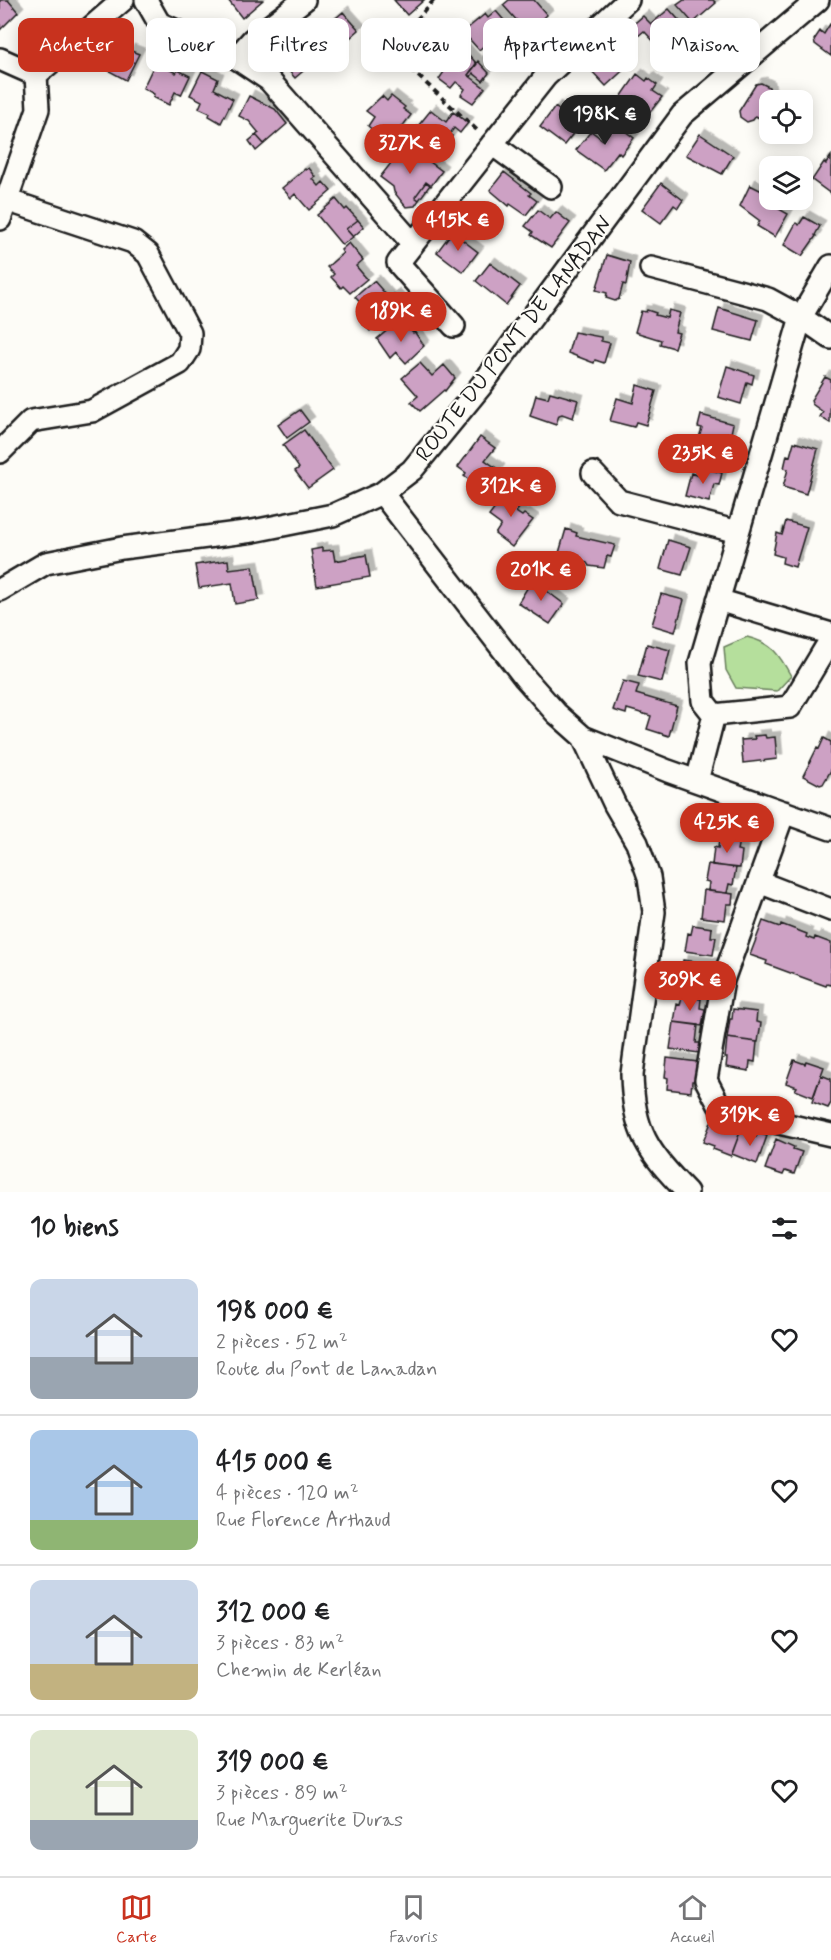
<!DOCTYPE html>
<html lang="fr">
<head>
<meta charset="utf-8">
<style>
	body { margin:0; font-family:Mynerve,sans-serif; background:#f6f6f6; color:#202124; height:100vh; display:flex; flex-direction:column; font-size:22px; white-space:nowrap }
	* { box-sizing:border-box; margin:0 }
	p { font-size:20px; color:#757577 }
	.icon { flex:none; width:33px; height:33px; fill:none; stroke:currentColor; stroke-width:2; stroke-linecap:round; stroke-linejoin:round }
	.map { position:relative; height:1192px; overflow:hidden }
	.panel { display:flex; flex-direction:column; background:#fff; flex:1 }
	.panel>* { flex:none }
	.hud { position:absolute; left:18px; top:18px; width:795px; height:54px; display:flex; gap:12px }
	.tools { position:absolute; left:759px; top:90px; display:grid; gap:12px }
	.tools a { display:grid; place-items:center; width:54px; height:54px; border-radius:12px; background:#fff; box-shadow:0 3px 15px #0003; font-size:30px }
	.price { position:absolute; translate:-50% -51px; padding:0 14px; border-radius:21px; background:#c8321e; color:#fff; font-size:20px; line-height:39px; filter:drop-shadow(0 2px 3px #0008) }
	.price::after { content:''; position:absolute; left:50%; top:36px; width:18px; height:14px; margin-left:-9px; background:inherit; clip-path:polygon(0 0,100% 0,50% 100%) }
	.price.on { background:#222; color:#fff }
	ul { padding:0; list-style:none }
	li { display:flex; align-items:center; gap:18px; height:150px; padding:0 30px }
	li+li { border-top:2px solid #e0e0e0 }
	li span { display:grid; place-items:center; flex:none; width:168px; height:120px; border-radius:12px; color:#555 }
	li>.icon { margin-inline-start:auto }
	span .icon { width:72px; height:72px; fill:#fffc; stroke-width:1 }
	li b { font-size:26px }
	h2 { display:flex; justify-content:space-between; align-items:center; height:72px; padding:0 30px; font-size:26px }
	.chip { padding:0 21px; border-radius:12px; background:#fff; box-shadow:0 3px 15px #0003; font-size:21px; line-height:54px }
	.chip.on { background:#c8321e; color:#fff }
	.tab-bar { display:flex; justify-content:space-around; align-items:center; height:84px; border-top:2px solid #e0e0e0; background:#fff; font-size:16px; color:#757577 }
	.tab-bar a { display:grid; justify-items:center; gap:3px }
	.tab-bar .on { color:#c8321e }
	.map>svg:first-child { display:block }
</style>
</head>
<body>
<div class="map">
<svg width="831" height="1192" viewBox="0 0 831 1192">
	<defs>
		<filter id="shadow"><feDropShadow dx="5.5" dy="-5.5" stdDeviation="0" flood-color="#0004"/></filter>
	</defs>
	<rect width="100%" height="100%" fill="#fdfcf7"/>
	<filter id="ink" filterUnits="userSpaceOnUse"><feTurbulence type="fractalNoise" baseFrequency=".0167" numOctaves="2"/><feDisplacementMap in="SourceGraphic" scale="12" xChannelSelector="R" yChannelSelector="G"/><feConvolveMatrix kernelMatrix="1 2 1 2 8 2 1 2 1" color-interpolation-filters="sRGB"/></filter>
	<g filter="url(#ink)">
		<path fill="#b5df9c" stroke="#687e5c" stroke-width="1.5" d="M747 637C772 643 779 654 791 676L777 691 736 688 726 670 724 647Z"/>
		<path fill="#cda1c4" stroke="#1c1c1c" stroke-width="1.5" filter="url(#shadow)" d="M0 0H8L18 12 0 30Z
			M228 0H263L242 18Z
			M394 0H424L407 15Z
			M509 0H534L547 15 531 30 522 21 519 23 503 5Z
			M684 0H713L716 3 693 23 677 5Z
			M669 9 685 27 675 37 673 35 659 47 644 31 637 37 629 28 643 16 651 24Z
			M496 11 508 25 479 50 463 32 485 14 488 18Z
			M343 12 359 30 334 52 318 33Z
			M830 24 831 25V56L815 44 814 40 820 31 824 34Z
			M293 35 301 45 308 39 320 53 313 59 315 61 295 78 278 59 290 49 284 42Z
			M455 39 459 44 452 54 445 50Z
			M108 43 128 53 129 50 139 54 126 80 98 65Z
			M459 44 477 64 468 75 485 88 473 103 461 95 465 89 456 82 451 88 439 79 446 69 436 61 445 50 452 54Z
			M603 49 611 57 618 51 630 64 606 86 586 65Z
			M158 50 176 58 170 70 176 73 178 70 190 76 181 95 175 92 169 105 153 97 154 94 143 88 153 67 150 66Z
			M478 61 489 73 483 81 473 73 471 77 468 75Z
			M202 71 218 79 214 89 233 99 221 123 209 116 210 113 199 108 202 101 190 95Z
			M637 74 646 81 648 78 657 85 653 91 662 97 647 116 638 110 640 107 632 100 630 103 621 97Z
			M761 83 769 87 770 93 767 96 774 100 780 99 783 100H770V125L756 116 753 120 747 122 740 117 739 111 756 84Z
			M249 96 275 109 287 124 264 144 256 135 259 133 249 121 239 116Z
			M382 96 387 101 391 96 405 107 403 109 411 115 392 140 380 131 378 135 368 126 374 117 366 111Z
			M555 107 579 126 564 145 540 127Z
			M431 110 446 122 453 112 468 123 460 133 454 128 449 135 452 136 438 153 423 141 424 139 414 131Z
			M616 124 634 138 621 155 618 152 604 170 576 150 591 131 603 140Z
			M700 134 733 156 722 174 686 155Z
			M256 135 264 144 256 151 249 141Z
			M406 144 442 171 431 186 426 182 415 197 419 200 415 206 406 207 394 192 393 187 380 177Z
			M831 156V194L812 180 824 162 826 164Z
			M309 168 316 177 313 179 319 186 323 182 331 191 309 210 295 194 291 198 282 188 305 169 306 170Z
			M504 172 531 193 529 195 537 201 526 215 510 204 509 206 490 190Z
			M426 182 430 185 419 200 415 197Z
			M661 183 683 200 678 208 674 205 661 223 642 209Z
			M750 185 770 195V200H777L783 203 779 209 788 214 775 237 757 226 760 221 740 206Z
			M336 199 345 210 347 208 358 220 346 229 353 237 342 245 317 215Z
			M538 210 550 219 556 212 570 223 551 248 531 235 533 232 525 226Z
			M804 217 820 226 815 235 816 236 802 256 784 245 796 223 799 225Z
			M358 220 364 227 353 237 346 229Z
			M452 232 478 252 463 272 437 252Z
			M349 243 363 260 356 266 367 279 350 293 343 286 341 288 331 277 334 274 327 267 343 253 341 250Z
			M607 255 630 262 626 285 623 284 619 299 615 301 606 298 607 293 596 290Z
			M490 263 520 286 506 305 476 281Z
			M374 281 389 298 394 294 402 303 397 307 398 308 370 331 361 321 370 313 355 297Z
			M719 308 758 320 752 341 713 331Z
			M647 310 656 313 655 315 667 318 669 310 680 313 675 332 679 333 674 348 660 344 661 340 635 332 641 311 646 312Z
			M396 323 403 330 407 327 413 333 414 331 424 346 406 363 396 352 390 358 377 339Z
			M574 332 601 337V341L610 343 604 363 595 360 594 363 568 353Z
			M420 363 432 376 444 365 455 378 445 391 444 390 420 411 411 402 418 396 402 378Z
			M727 366 754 375 752 384 747 382 741 404 718 397Z
			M825 377 831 380 830 423 820 417 823 412 812 404 811 400Z
			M637 385 656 391 646 425 636 422 634 427 610 421 617 398 633 403Z
			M550 392 578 400 573 418 562 414 559 415 556 425 530 416 536 395 548 398Z
			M300 410 309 422 287 438 278 425Z
			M701 415 733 424 730 438 724 437 720 451 697 444 702 428 698 427Z
			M304 430 333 470 308 488 295 471 299 468 283 445Z
			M480 437 495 448 485 460 499 470 483 490 464 476 466 473 458 467Z
			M794 442 818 449 806 494 783 487 788 469 784 468 787 455 790 456Z
			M705 468 722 473 719 485 714 484 709 502 685 496 691 473 703 477Z
			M511 487 526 499 516 512 522 516 524 514 533 520 512 547 495 534 501 525 489 516Z
			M786 521 807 527 795 567 782 563 783 557 773 554 777 533 782 535Z
			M566 529 577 533 576 536 615 545 611 557 607 556 604 568 589 566 587 563 569 558 570 556 559 553Z
			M668 540 691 547 682 575 660 569Z
			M322 548V551L333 550 335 561 366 555 370 577 317 586 311 550Z
			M228 560 229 569 253 566 259 600 235 604 232 583 199 588 195 565Z
			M532 580 564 604 550 624 518 603Z
			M661 594 684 600 675 632 652 625Z
			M647 644 670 650 662 682 638 676Z
			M623 681 639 685 636 694 677 706 669 736 647 729 651 716 627 709 626 714 613 710Z
			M765 735 766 738 775 737 777 759 743 763 741 740 755 739 754 736Z
			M824 738 831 742V770L823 784 820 785 803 776 817 748 819 749Z
			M719 839 739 841 737 850 742 851 740 868 712 865 714 847 718 848Z
			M708 864 736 868 733 885 729 884 727 893 708 891 709 882 705 881Z
			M704 890 733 894 732 904H727L725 920 701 917Z
			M763 921 780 927 781 924 807 934 806 937 814 940 815 937 831 943V985L827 984 826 986 766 964 767 961 750 955Z
			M693 925 712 928 711 937H716L713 955 685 951 688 933 691 934Z
			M683 960 712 964 711 974 706 973 704 990 679 987Z
			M682 996 701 999 700 1008 705 1009 702 1026 674 1022 677 1004 680 1005Z
			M733 1009 757 1012 756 1022 761 1023 758 1042 727 1038 730 1019H732Z
			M674 1022 698 1025 696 1043H701L699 1053 670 1049Z
			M727 1038 757 1042 755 1062 750 1061 749 1071 726 1067 727 1058H725Z
			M667 1058 698 1062 696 1081H692L691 1092 667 1089 668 1078 665 1077Z
			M794 1060 805 1064 806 1061 824 1067 813 1097 795 1090 797 1087 786 1083Z
			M821 1075 831 1079V1103L828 1108 812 1102Z
			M712 1120 722 1123 724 1120 742 1127 731 1156 713 1149 714 1146 703 1142Z
			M740 1132 756 1137 758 1133 767 1136 757 1164 732 1154Z
			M776 1139 794 1147 793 1149 802 1152 794 1174 785 1171 783 1175 765 1169Z"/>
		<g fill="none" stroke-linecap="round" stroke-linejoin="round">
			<defs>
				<path id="minor" d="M146 0 159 23 236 58 269 80 413 244 546 76 628 0
					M236 58 253 39 304 0
					M0 59 36 75 123 0
					M492 144 551 187
					M0 219 38 109 36 75
					M413 244 398 263 454 326
					M651 268 768 299 801 317 831 338
					M0 452 31 421 92 411 180 363 189 349 190 333 148 254 133 242 6 200
					M593 473 619 501 738 532
					M382 493 525 678 556 713 583 737 615 805 637 843 649 877 654 912 632 1074C633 1132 648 1152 687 1192
					M0 590 46 563 122 548 253 531 333 515 382 493 412 470 481 386 682 115 818 0
					M718 600 831 634
					M714 715 703 701 700 663 801 317 831 266
					M714 715 790 707 831 639
					M583 737 668 771 831 829
					M697 781 714 715
					M784 812 723 980 706 1080 719 1105 762 1119 831 1135
					M759 882 831 910"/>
			</defs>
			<use href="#minor" stroke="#1c1c1c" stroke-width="26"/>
			<path stroke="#1c1c1c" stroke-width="4" stroke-dasharray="6 4.5" stroke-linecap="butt" d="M434 0 390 50 479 132"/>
			<use href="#minor" stroke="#fdfcf7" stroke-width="21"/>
		</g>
	</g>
	<g text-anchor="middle" stroke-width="4.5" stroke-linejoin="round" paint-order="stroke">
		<g font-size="22" fill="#1c1c1c" stroke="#fdfcf7">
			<text transform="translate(513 338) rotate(-52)" y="8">ROUTE DU PONT DE LANADAN</text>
		</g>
	</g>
</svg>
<div class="tools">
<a><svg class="icon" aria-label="locate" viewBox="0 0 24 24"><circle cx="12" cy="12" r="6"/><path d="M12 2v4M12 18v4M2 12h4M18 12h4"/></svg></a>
<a><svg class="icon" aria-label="layers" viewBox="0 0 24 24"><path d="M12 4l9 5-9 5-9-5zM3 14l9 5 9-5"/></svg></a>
</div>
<b class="price on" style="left:605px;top:146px">198K €</b>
<b class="price" style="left:410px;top:175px">327K €</b>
<b class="price" style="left:458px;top:252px">415K €</b>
<b class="price" style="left:401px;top:343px">189K €</b>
<b class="price" style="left:703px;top:485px">235K €</b>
<b class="price" style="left:511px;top:518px">312K €</b>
<b class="price" style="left:541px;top:602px">201K €</b>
<b class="price" style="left:727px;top:854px">425K €</b>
<b class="price" style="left:690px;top:1012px">309K €</b>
<b class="price" style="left:750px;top:1147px">319K €</b>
<div class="hud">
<a class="chip on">Acheter</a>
<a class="chip">Louer</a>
<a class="chip">Filtres</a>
<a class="chip">Nouveau</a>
<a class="chip">Appartement</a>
<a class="chip">Maison</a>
</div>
</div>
<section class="panel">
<h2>10 biens<svg class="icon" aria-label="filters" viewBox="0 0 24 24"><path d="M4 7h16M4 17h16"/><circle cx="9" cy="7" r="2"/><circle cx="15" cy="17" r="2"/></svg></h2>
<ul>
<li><span style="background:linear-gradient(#c9d6e8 65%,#9aa5b1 0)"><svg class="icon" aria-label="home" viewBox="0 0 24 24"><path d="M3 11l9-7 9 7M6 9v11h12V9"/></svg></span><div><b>198 000 €</b><p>2 pièces · 52 m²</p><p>Route du Pont de Lanadan</p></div><svg class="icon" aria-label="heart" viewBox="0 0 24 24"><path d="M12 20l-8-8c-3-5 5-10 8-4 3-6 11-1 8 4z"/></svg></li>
<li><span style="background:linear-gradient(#a9c7e8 75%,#8fb573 0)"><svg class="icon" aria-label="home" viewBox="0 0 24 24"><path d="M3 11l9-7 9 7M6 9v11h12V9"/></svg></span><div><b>415 000 €</b><p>4 pièces · 120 m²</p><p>Rue Florence Arthaud</p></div><svg class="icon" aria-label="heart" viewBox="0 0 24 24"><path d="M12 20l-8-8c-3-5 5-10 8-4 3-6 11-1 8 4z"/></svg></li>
<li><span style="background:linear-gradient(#c9d6e8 70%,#c2b280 0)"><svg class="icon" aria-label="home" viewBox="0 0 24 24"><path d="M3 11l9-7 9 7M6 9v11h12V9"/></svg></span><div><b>312 000 €</b><p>3 pièces · 83 m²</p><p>Chemin de Kerléan</p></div><svg class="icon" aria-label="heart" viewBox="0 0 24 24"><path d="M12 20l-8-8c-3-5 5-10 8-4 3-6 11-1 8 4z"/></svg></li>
<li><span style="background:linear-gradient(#dfe7d0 75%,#9aa5b1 0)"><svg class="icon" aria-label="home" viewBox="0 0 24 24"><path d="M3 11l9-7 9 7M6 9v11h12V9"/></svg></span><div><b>319 000 €</b><p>3 pièces · 89 m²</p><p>Rue Marguerite Duras</p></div><svg class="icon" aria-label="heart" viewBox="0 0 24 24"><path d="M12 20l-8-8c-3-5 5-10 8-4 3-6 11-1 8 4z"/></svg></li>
</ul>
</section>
<nav class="tab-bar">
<a class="on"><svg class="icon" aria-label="map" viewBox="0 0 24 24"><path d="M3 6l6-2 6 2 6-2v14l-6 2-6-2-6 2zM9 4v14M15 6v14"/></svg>Carte</a>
<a><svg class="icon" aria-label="saved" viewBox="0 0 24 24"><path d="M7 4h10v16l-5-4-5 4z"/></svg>Favoris</a>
<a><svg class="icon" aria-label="home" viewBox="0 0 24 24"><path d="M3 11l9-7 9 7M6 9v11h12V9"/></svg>Accueil</a>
</nav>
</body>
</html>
